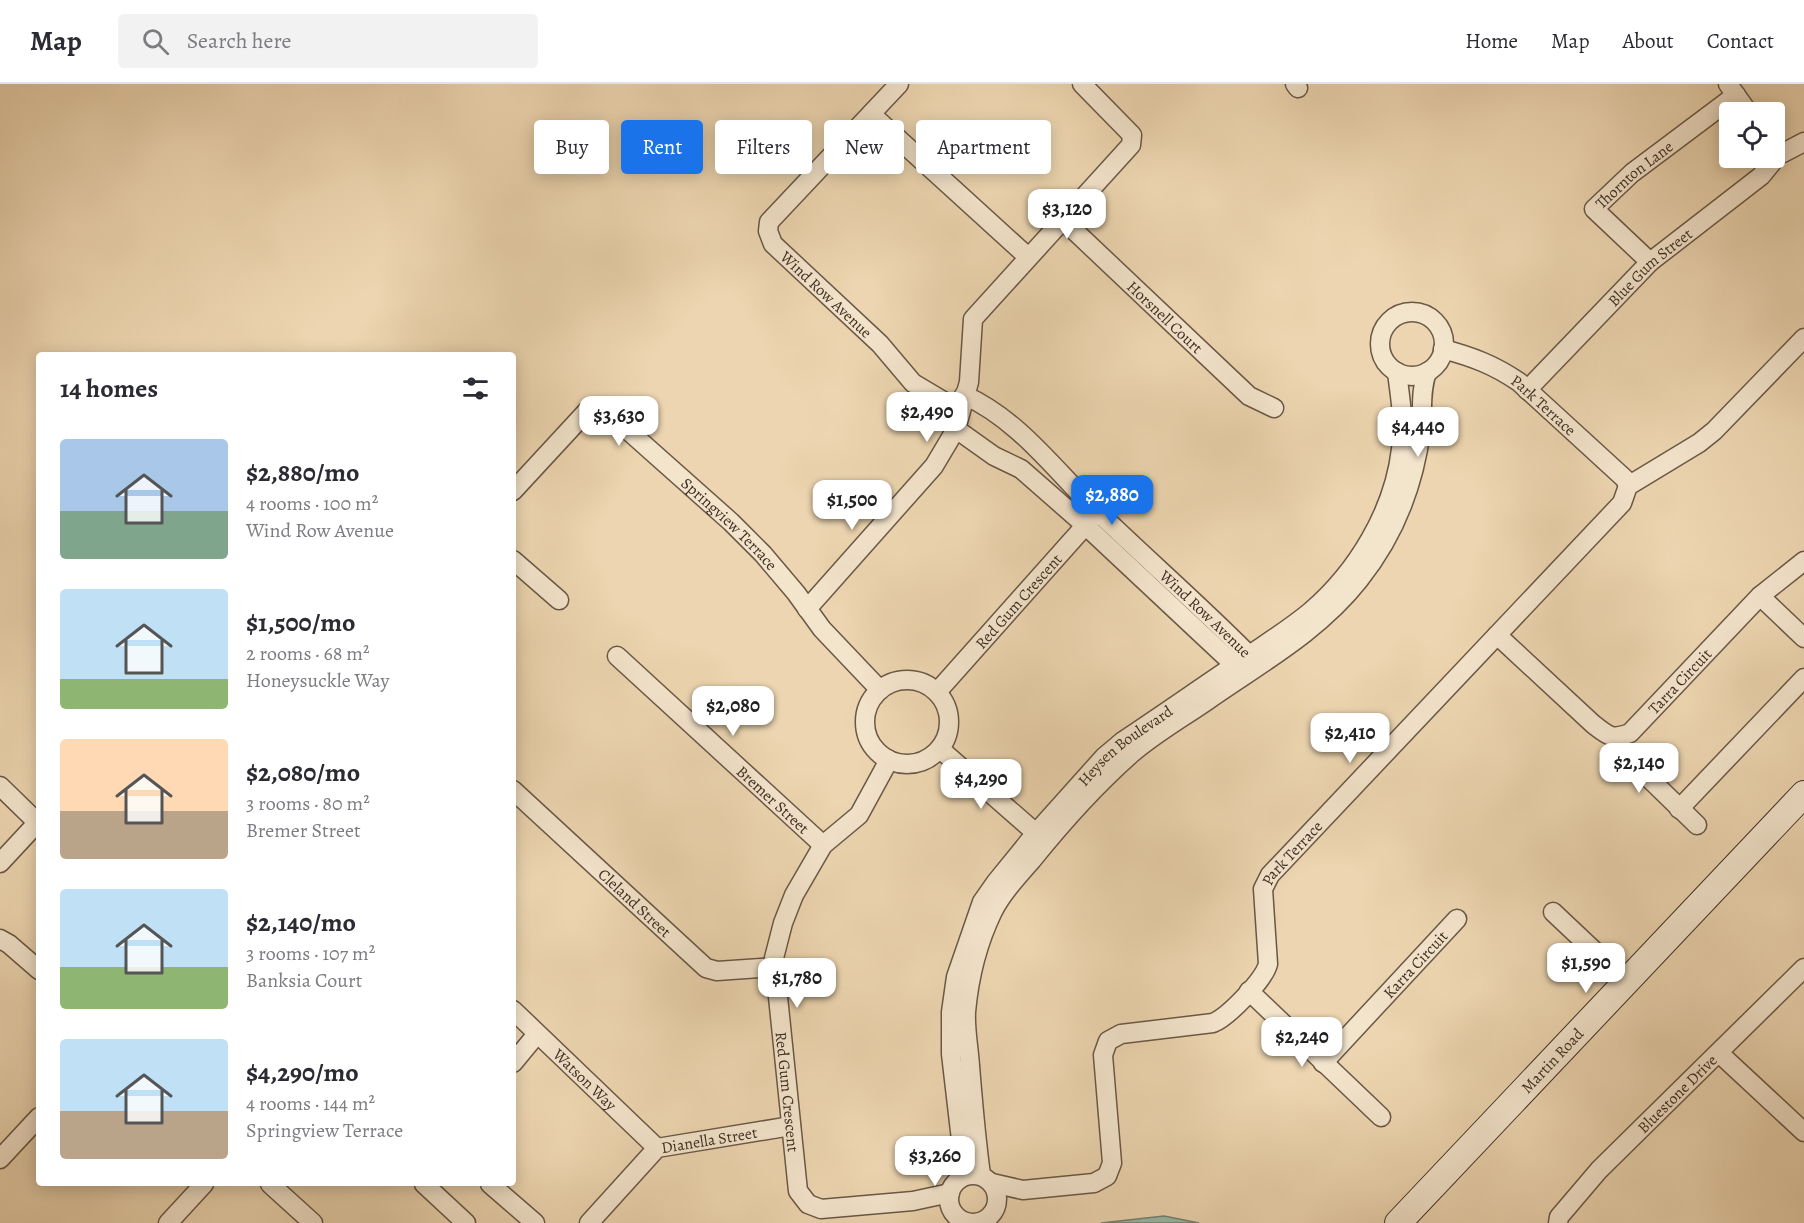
<!DOCTYPE html>
<html lang="en">
<head>
<meta charset="utf-8">
<style>
	body { margin:0; font-family:Alegreya,serif; background:#f2f2f3; color:#2b2b33; height:100vh; display:flex; flex-direction:column; font-size:22px; white-space:nowrap }
	* { box-sizing:border-box; margin:0 }
	p { font-size:20px; color:#7c7c81 }
	.icon { flex:none; width:33px; height:33px; fill:none; stroke:currentColor; stroke-width:2; stroke-linecap:round; stroke-linejoin:round }
	.map { position:relative; flex:1; overflow:hidden }
	.sheet { position:absolute; left:36px; top:268px; width:480px; height:834px; display:flex; flex-direction:column; background:#fff; border-radius:6px; box-shadow:0 3px 15px #0003 }
	.sheet>* { flex:none }
	.guide { position:absolute; left:534px; top:36px; width:570px; height:54px; display:flex; gap:12px }
	.controls { position:absolute; left:1719px; top:18px; display:grid; gap:12px }
	.controls a { display:grid; place-items:center; width:66px; height:66px; border-radius:6px; background:#fff; box-shadow:0 3px 15px #0003; font-size:30px }
	.price { position:absolute; translate:-50% -51px; padding:0 14px; border-radius:12px; background:#fff; color:#222; font-size:20px; line-height:39px; filter:drop-shadow(0 2px 3px #0008) }
	.price::after { content:''; position:absolute; left:50%; top:36px; width:18px; height:14px; margin-left:-9px; background:inherit; clip-path:polygon(0 0,100% 0,50% 100%) }
	.price.active { background:#1a73e8; color:#fff }
	ul { padding:0; list-style:none }
	li { display:flex; align-items:center; gap:18px; height:150px; padding:0 24px }
	li span { display:grid; place-items:center; flex:none; width:168px; height:120px; border-radius:6px; color:#555 }
	li>.icon { margin-inline-start:auto }
	span .icon { width:72px; height:72px; fill:#fffc; stroke-width:1 }
	li b { font-size:26px }
	h2 { display:flex; justify-content:space-between; align-items:center; height:72px; padding:0 24px; font-size:26px }
	.chip { padding:0 21px; border-radius:6px; background:#fff; box-shadow:0 3px 15px #0003; font-size:21px; line-height:54px }
	.chip.active { background:#1a73e8; color:#fff }
	header { display:flex; align-items:center; gap:36px; box-sizing:border-box; height:84px; padding:0 30px; background:#fff; border-bottom:2px solid #e1e1e2 }
	header strong { font-size:28px }
	nav { display:flex; gap:33px; margin-inline-start:auto; font-size:21px }
	.search { width:420px; height:54px; background:#f2f2f3; display:flex; align-items:center; gap:15px; box-sizing:border-box; padding:0 21px; border-radius:6px; color:#7c7c81; font-size:22px }
	.map>svg:first-child { display:block }
</style>
</head>
<body>
<header>
<strong>Map</strong>
<div class="search"><svg class="icon" aria-label="search" viewBox="0 0 24 24"><circle cx="10" cy="10" r="6"/><path d="M15 15l6 6"/></svg>Search here</div>
<nav><a>Home</a><a>Map</a><a>About</a><a>Contact</a></nav>
</header>
<div class="map">
<svg width="1804" height="1139" viewBox="0 0 1804 1139">
	<defs>
		<pattern id="water-ripples" width="26" height="14" patternUnits="userSpaceOnUse" patternTransform="scale(1.5)"><rect width="26" height="14" fill="#99b9a9"/><path d="M2 4q2-2 4 0t4 0M15 11q2-2 4 0t4 0" fill="none" stroke="#7e9789"/></pattern>
	</defs>
	<rect width="100%" height="100%" fill="#ecd5b0"/>
	<filter id="stains"><feTurbulence type="fractalNoise" baseFrequency=".00333" numOctaves="4"/><feColorMatrix values="0 0 0 0 .2 0 0 0 0 .09 0 0 0 0 .02 0 0 0 .5 -.17"/></filter>
	<radialGradient id="worn" r=".72"><stop offset=".6" stop-color="#630" stop-opacity="0"/><stop offset="1" stop-color="#630" stop-opacity=".3"/></radialGradient>
	<path fill="url(#water-ripples)" stroke="#758173" stroke-width="1.5" d="M1164 1132 1199 1139H1101Z"/>
	<g fill="none" stroke-linecap="round" stroke-linejoin="round">
		<defs>
			<g id="street">
				<path id="s1" d="M899 0 769 138 768 147 773 160 880 260 913 299 960 327"/>
				<path d="M1295 0 1298 4"/>
				<path d="M1728 0 1748 28"/>
				<path d="M871 30 1028 173"/>
				<path d="M1775 71 1783 69 1804 58"/>
				<path id="s2" d="M1062 135 1249 312 1274 324"/>
				<path id="s3" d="M1650 178 1594 125 1632 89 1736 11"/>
				<circle cx="1412" cy="260" r="32"/>
				<path id="s4" d="M1443 265C1473 273 1494 281 1519 298L1625 395 1628 402"/>
				<path id="s5" d="M1527 306 1650 178 1761 92 1774 76V67"/>
				<path id="s6" d="M964 311C1020 336 1057 389 1100 430 1152 480 1206 527 1256 578"/>
				<path d="M956 345 994 372 1021 385 1085 441 1243 589"/>
				<path id="s7" d="M513 407 587 327 596 323 605 326 731 438 763 470 796 509 822 545 880 606"/>
				<path d="M513 476 559 516"/>
				<path d="M1760 512 1804 554"/>
				<path d="M807 525 934 382 956 345 969 298 973 235 1131 61 1132 51 1082 0"/>
				<path id="s8" d="M1497 551 1593 640C1608 652 1612 656 1630 649L1760 512 1804 477"/>
				<path id="s9" d="M617 572 823 761"/>
				<circle cx="907" cy="638" r="42"/>
				<path id="s10" d="M937 608 1092 434"/>
				<path d="M1617 654 1626 672 1697 741"/>
				<path d="M940 665 1045 757"/>
				<path id="s11" d="M889 676 859 731 823 761 794 811 783 839 774 874 798 1107 808 1120 821 1125 913 1117 950 1109"/>
				<path d="M0 702 39 740"/>
				<path id="s12" d="M513 706 706 884 717 887 775 883"/>
				<path d="M1679 725 1804 594"/>
				<path d="M0 779 39 737"/>
				<path d="M1553 828 1606 878"/>
				<path d="M0 855 9 860 39 886"/>
				<path d="M1249 907 1381 1033"/>
				<path id="s13" d="M513 926 657 1064"/>
				<path d="M1719 969 1804 1048"/>
				<path d="M513 979 537 950"/>
				<path id="s14" d="M1323 979 1457 835"/>
				<path d="M0 1075 39 1033"/>
				<circle cx="973" cy="1115" r="24"/>
				<path d="M981 1091C976 1055 973 1019 970 982 969 965 965 945 966 928 969 894 978 858 993 827 1003 808 1018 792 1032 776 1061 740 1096 701 1131 670 1154 650 1182 634 1208 616 1261 579 1318 548 1359 496 1394 452 1414 402 1421 346 1423 326 1420 307 1427 288"/>
				<path id="s15" d="M959 1095 963 1073 951 970V928L956 893 973 844 982 818 996 798 1035 750 1104 673 1123 657C1159 633 1195 608 1232 583 1257 565 1286 548 1310 528 1357 488 1394 427 1401 365 1405 339 1400 314 1397 288"/>
				<path id="s16" d="M992 1099 1023 1106 1094 1099 1107 1092 1112 1079 1103 971 1108 957 1121 950 1213 939C1228 933 1264 896 1268 880L1263 805 1270 791 1622 419 1628 402 1699 359 1714 347 1804 254"/>
				<path d="M270 1100 313 1139"/>
				<path d="M424 1100 466 1139"/>
				<path d="M490 1100 535 1139"/>
				<path d="M168 1139 204 1100"/>
				<path id="s17" d="M589 1139 657 1064 791 1042"/>
				<path id="s18" d="M1558 1139 1559 1133 1599 1086 1804 884"/>
			</g>
			<g id="secondary">
				<path id="s19" d="M1398 1139 1804 710"/>
			</g>
		</defs>
		<use href="#street" stroke="#6a5846" stroke-width="21"/>
		<use href="#secondary" stroke="#3e2e22" stroke-width="28"/>
		<use href="#street" stroke="#f3e4cc" stroke-width="18"/>
		<use href="#secondary" stroke="#f3e4cc" stroke-width="26"/>
	</g>
	<g text-anchor="middle" stroke-width="4.5" stroke-linejoin="round" paint-order="stroke">
		<g font-size="16" fill="#3e2e22" stroke="#f3e4cc">
			<text dy="6" stroke="none"><textPath href="#s3" startOffset="130">Thornton Lane</textPath></text>
			<text dy="6" stroke="none"><textPath href="#s5" startOffset="174">Blue Gum Street</textPath></text>
			<text dy="6" stroke="none"><textPath href="#s1" startOffset="286">Wind Row Avenue</textPath></text>
			<text dy="6" stroke="none"><textPath href="#s2" startOffset="142">Horsnell Court</textPath></text>
			<text dy="6" stroke="none"><textPath href="#s4" startOffset="117">Park Terrace</textPath></text>
			<text dy="6" stroke="none"><textPath href="#s7" startOffset="297">Springview Terrace</textPath></text>
			<text dy="6" stroke="none"><textPath href="#s10" startOffset="122">Red Gum Crescent</textPath></text>
			<text dy="6" stroke="none"><textPath href="#s6" startOffset="327">Wind Row Avenue</textPath></text>
			<text dy="6" stroke="none"><textPath href="#s8" startOffset="244">Tarra Circuit</textPath></text>
			<text dy="6" stroke="none"><textPath href="#s15" startOffset="496">Heysen Boulevard</textPath></text>
			<text dy="6" stroke="none"><textPath href="#s9" startOffset="212">Bremer Street</textPath></text>
			<text dy="6" stroke="none"><textPath href="#s16" startOffset="566">Park Terrace</textPath></text>
			<text dy="6" stroke="none"><textPath href="#s12" startOffset="166">Cleland Street</textPath></text>
			<text dy="6" stroke="none"><textPath href="#s14" startOffset="135">Karra Circuit</textPath></text>
			<text dy="6" stroke="none"><textPath href="#s19" startOffset="224">Martin Road</textPath></text>
			<text dy="6" stroke="none"><textPath href="#s13" startOffset="100">Watson Way</textPath></text>
			<text dy="6" stroke="none"><textPath href="#s11" startOffset="368">Red Gum Crescent</textPath></text>
			<text dy="6" stroke="none"><textPath href="#s18" startOffset="177">Bluestone Drive</textPath></text>
			<text dy="6" stroke="none"><textPath href="#s17" startOffset="154">Dianella Street</textPath></text>
		</g>
	</g>
	<rect width="100%" height="100%" filter="url(#stains)"/>
	<rect width="100%" height="100%" fill="url(#worn)"/>
</svg>
<div class="controls">
<a><svg class="icon" aria-label="locate" viewBox="0 0 24 24"><circle cx="12" cy="12" r="6"/><path d="M12 2v4M12 18v4M2 12h4M18 12h4"/></svg></a>
</div>
<b class="price" style="left:1067px;top:156px">$3,120</b>
<b class="price" style="left:927px;top:359px">$2,490</b>
<b class="price" style="left:619px;top:363px">$3,630</b>
<b class="price" style="left:1418px;top:374px">$4,440</b>
<b class="price active" style="left:1112px;top:442px">$2,880</b>
<b class="price" style="left:852px;top:447px">$1,500</b>
<b class="price" style="left:733px;top:653px">$2,080</b>
<b class="price" style="left:1350px;top:680px">$2,410</b>
<b class="price" style="left:1639px;top:710px">$2,140</b>
<b class="price" style="left:981px;top:726px">$4,290</b>
<b class="price" style="left:1586px;top:910px">$1,590</b>
<b class="price" style="left:797px;top:925px">$1,780</b>
<b class="price" style="left:1302px;top:984px">$2,240</b>
<b class="price" style="left:935px;top:1103px">$3,260</b>
<div class="guide">
<a class="chip">Buy</a>
<a class="chip active">Rent</a>
<a class="chip">Filters</a>
<a class="chip">New</a>
<a class="chip">Apartment</a>
</div>
<section class="sheet">
<h2>14 homes<svg class="icon" aria-label="filters" viewBox="0 0 24 24"><path d="M4 7h16M4 17h16"/><circle cx="9" cy="7" r="2"/><circle cx="15" cy="17" r="2"/></svg></h2>
<ul>
<li><span style="background:linear-gradient(#a9c7e8 60%,#7fa58c 0)"><svg class="icon" aria-label="home" viewBox="0 0 24 24"><path d="M3 11l9-7 9 7M6 9v11h12V9"/></svg></span><div><b>$2,880/mo</b><p>4 rooms · 100 m²</p><p>Wind Row Avenue</p></div></li>
<li><span style="background:linear-gradient(#bfe0f5 75%,#8fb573 0)"><svg class="icon" aria-label="home" viewBox="0 0 24 24"><path d="M3 11l9-7 9 7M6 9v11h12V9"/></svg></span><div><b>$1,500/mo</b><p>2 rooms · 68 m²</p><p>Honeysuckle Way</p></div></li>
<li><span style="background:linear-gradient(#ffd9b3 60%,#b9a48a 0)"><svg class="icon" aria-label="home" viewBox="0 0 24 24"><path d="M3 11l9-7 9 7M6 9v11h12V9"/></svg></span><div><b>$2,080/mo</b><p>3 rooms · 80 m²</p><p>Bremer Street</p></div></li>
<li><span style="background:linear-gradient(#bfe0f5 65%,#8fb573 0)"><svg class="icon" aria-label="home" viewBox="0 0 24 24"><path d="M3 11l9-7 9 7M6 9v11h12V9"/></svg></span><div><b>$2,140/mo</b><p>3 rooms · 107 m²</p><p>Banksia Court</p></div></li>
<li><span style="background:linear-gradient(#bfe0f5 60%,#b9a48a 0)"><svg class="icon" aria-label="home" viewBox="0 0 24 24"><path d="M3 11l9-7 9 7M6 9v11h12V9"/></svg></span><div><b>$4,290/mo</b><p>4 rooms · 144 m²</p><p>Springview Terrace</p></div></li>
</ul>
</section>
</div>
</body>
</html>
